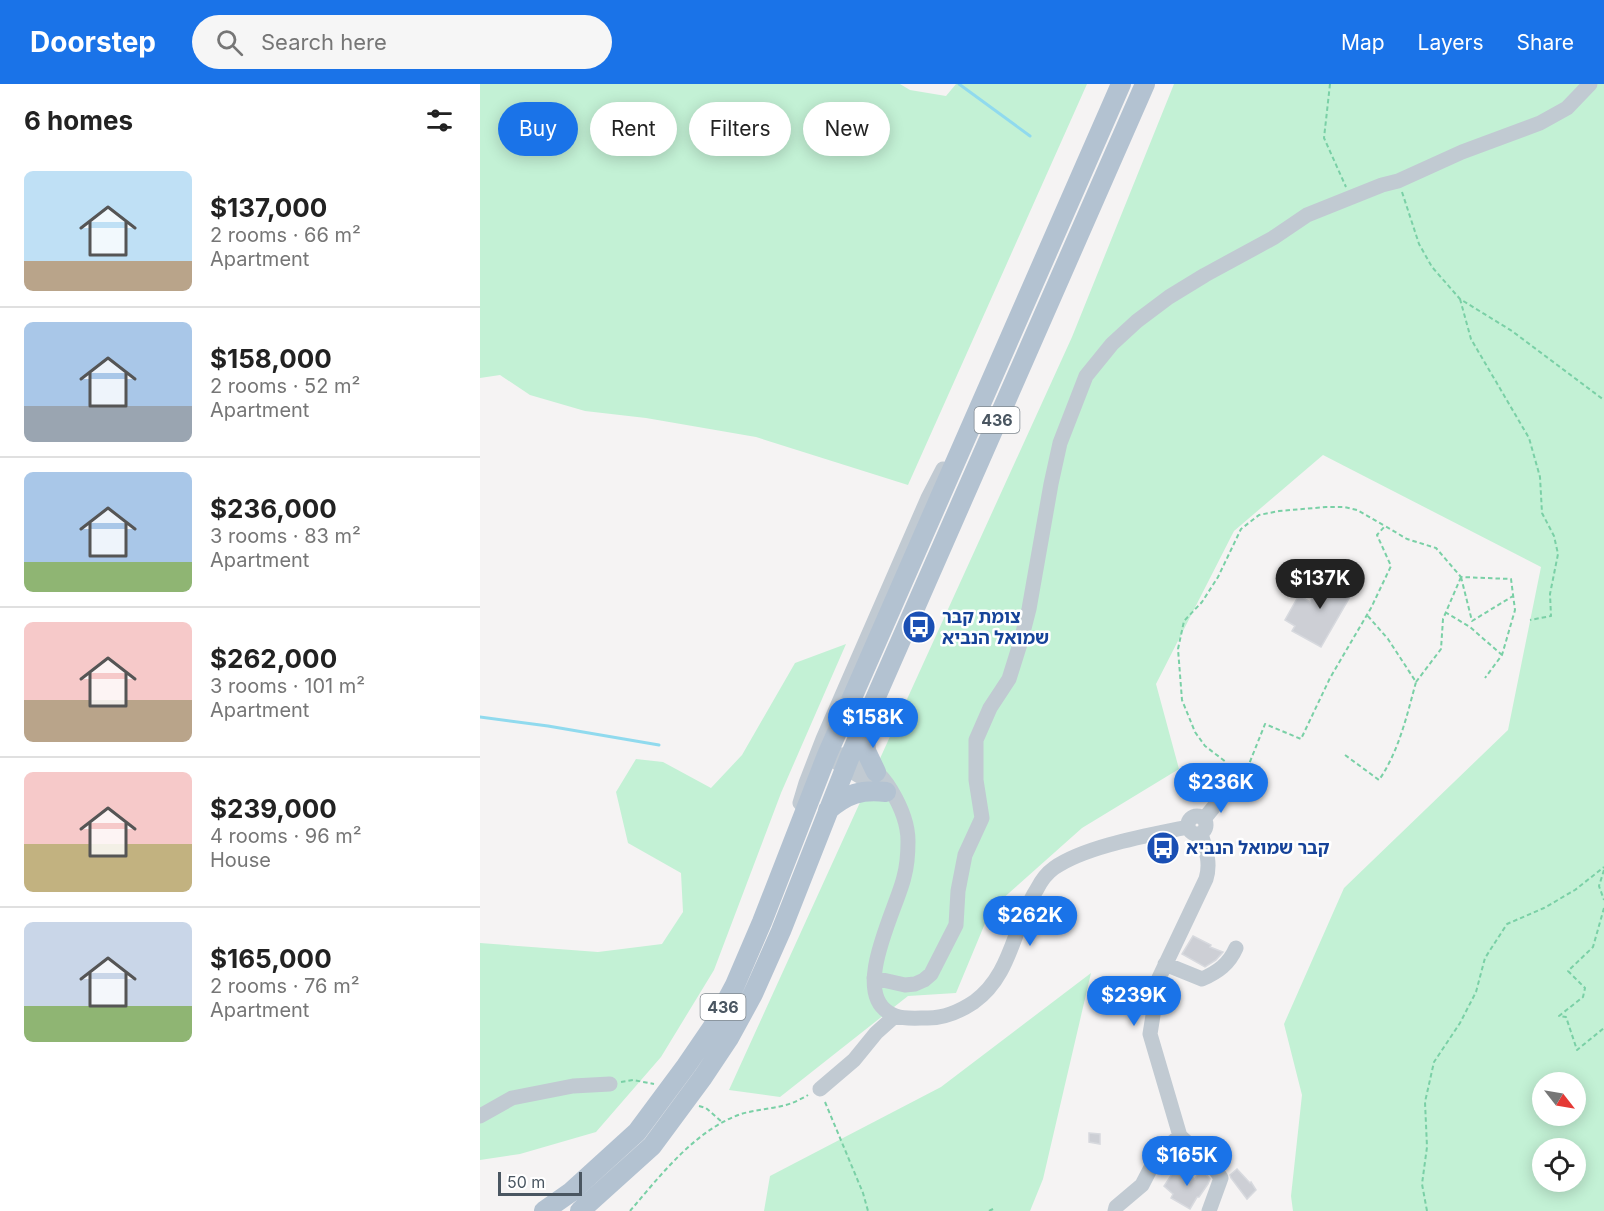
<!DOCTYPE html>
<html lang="en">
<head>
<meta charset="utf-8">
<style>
	body { margin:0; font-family:Inter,"Noto Sans Hebrew",sans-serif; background:#f6f6f6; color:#222; height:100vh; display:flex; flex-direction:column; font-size:22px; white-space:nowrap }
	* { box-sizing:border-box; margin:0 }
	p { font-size:20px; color:#767676 }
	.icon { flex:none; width:33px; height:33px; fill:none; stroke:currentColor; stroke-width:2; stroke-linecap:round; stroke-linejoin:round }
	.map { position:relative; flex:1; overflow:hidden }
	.panel { display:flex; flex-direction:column; background:#fff; width:480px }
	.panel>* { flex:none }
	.guide { position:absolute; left:18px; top:18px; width:570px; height:54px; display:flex; gap:12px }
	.needle { width:39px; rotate:121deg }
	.tools { position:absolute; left:1052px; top:988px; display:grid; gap:12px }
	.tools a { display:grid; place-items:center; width:54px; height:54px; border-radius:50%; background:#fff; box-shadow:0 3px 15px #0003; font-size:30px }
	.scale { position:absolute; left:18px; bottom:15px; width:84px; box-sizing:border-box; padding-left:6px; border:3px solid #4a5661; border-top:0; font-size:16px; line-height:21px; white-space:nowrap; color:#4a5661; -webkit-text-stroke:4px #fff; paint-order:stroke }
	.price { position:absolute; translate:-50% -51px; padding:0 14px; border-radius:21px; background:#1a73e8; color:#fff; font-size:20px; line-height:39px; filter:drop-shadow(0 2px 3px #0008) }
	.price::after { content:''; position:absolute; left:50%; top:36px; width:18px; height:14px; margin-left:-9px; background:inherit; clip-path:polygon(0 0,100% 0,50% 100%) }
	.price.on { background:#222; color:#fff }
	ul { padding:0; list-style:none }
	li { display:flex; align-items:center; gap:18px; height:150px; padding:0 24px }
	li+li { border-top:2px solid #e0e0e0 }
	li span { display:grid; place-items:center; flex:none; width:168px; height:120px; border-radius:9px; color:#555 }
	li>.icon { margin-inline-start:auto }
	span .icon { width:72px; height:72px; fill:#fffc; stroke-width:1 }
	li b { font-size:26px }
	h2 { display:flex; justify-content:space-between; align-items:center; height:72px; padding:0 24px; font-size:26px }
	.tag { padding:0 21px; border-radius:27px; background:#fff; box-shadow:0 3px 15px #0003; font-size:21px; line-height:54px }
	.tag.on { background:#1a73e8; color:#fff }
	header { display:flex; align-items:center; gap:36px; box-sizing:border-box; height:84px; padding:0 30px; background:#1a73e8; color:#fff }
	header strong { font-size:28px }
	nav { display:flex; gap:33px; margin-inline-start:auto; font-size:21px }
	.search { width:420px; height:54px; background:#f6f6f6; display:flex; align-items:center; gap:15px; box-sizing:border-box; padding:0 21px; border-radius:33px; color:#767676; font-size:22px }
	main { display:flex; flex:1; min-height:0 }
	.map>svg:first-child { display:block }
</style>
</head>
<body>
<header>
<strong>Doorstep</strong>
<div class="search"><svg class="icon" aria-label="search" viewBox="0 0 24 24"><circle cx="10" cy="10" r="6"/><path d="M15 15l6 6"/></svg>Search here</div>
<nav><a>Map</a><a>Layers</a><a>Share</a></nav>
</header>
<main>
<section class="panel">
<h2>6 homes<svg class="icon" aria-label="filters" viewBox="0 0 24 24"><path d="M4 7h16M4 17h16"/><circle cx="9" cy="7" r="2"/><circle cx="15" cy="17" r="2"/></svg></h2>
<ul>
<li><span style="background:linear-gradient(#bfe0f5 75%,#b9a48a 0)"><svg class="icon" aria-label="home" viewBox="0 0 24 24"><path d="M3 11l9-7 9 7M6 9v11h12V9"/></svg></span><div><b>$137,000</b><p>2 rooms · 66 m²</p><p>Apartment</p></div></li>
<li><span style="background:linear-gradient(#a9c7e8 70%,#9aa5b1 0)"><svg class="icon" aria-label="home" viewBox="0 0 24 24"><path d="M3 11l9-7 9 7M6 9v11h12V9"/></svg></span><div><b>$158,000</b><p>2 rooms · 52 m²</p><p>Apartment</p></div></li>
<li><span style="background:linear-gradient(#a9c7e8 75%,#8fb573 0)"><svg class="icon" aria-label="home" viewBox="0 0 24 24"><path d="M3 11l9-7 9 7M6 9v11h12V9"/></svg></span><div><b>$236,000</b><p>3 rooms · 83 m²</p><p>Apartment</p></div></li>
<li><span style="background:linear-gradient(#f6c9c9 65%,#b9a48a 0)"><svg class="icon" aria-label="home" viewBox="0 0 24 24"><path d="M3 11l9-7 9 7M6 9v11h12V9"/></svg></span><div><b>$262,000</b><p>3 rooms · 101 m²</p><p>Apartment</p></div></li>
<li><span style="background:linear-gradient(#f6c9c9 60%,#c2b280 0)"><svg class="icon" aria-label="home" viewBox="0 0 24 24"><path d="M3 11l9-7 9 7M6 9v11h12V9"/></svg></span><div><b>$239,000</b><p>4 rooms · 96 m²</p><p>House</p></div></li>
<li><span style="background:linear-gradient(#c9d6e8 70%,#8fb573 0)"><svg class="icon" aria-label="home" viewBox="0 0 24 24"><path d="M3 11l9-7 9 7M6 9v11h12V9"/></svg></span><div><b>$165,000</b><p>2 rooms · 76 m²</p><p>Apartment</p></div></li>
</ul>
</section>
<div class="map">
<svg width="1124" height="1127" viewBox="0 0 1124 1127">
	<rect width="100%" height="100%" fill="#f5f3f3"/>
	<path fill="#c3f1d5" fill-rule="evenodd" d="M0 0H420L430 6 466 12 476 0H607L428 401 276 353 166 334 105 327 50 311 20 291 0 294Z
		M694 0H1124V1127H813L811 1112 822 1011 804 940 864 804 1028 646 1061 483 843 371 754 447 676 600 699 685 602 744 511 825 476 909 428 912 300 1013 249 1006 592 253ZM1062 999H1095V1032H1062ZM1062 1065H1095V1098H1062Z
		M366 560 301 709 234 886 181 973 116 1048 40 1070 0 1076V859L118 868 182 860 203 828 201 789 148 759 136 708 156 675 183 678 231 704 262 671 315 579Z
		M611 889 563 1095 550 1127H284L290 1092 461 1003Z"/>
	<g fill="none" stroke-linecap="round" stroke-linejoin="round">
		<path stroke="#90daee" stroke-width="3" d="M479 0 550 52
			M0 633 68 642 179 661"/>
	</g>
	<path fill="#cdcfd5" stroke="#d7d9de" stroke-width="1.5" d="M847 488 875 504 841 563 812 547 815 542 805 536 819 511 830 518Z
		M713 852 731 861 730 863 743 868 736 876 725 883 702 870Z
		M609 1049 620 1050V1060L609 1058Z
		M696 1084 715 1095 721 1084 730 1095 728 1100 719 1113H717L710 1125 691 1114 693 1110 684 1102Z
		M757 1085 770 1099 771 1098 776 1106 767 1115 751 1094 750 1091Z"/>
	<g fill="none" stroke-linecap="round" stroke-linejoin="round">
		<path stroke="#7ad0a6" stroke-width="2" stroke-dasharray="4.5 3" stroke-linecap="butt" d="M850 0 844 54 866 103
			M922 108 939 160 952 183 980 215 1032 247 1124 316
			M980 215 991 255 1049 354 1060 393 1062 429 1074 452 1078 470 1070 510 1071 532 1050 536
			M981 493 992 537 1033 512
			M965 528 990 543 1022 571
			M936 598 961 565 963 535 981 493
			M865 671 899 696C919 667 927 631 936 598L908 555 887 531
			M761 702 745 697 746 678 725 662 715 648 702 616 698 565 704 537 722 518 738 493 761 445 779 431 799 427 846 423H864L877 426 905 442
			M756 713 785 640 821 655 850 594 891 524 911 482 897 451 905 442 927 455 956 464 981 493 1031 495 1035 526 1022 571 1005 594
			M1124 786 1119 802 1124 816
			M1124 824 1113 863 1088 887 1105 904 1103 913 1079 932 1086 933 1097 966 1124 944
			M141 998 153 996 174 1000
			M345 1018 383 1109 388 1127
			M219 1022 226 1024 243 1039
			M150 1127C180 1092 215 1046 261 1030 278 1025 295 1025 312 1019 317 1017 323 1014 328 1011
			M509 1127 515 1124
			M947 1127 942 1100 947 1063 945 1018 954 978 980 939 996 908 1005 874 1027 840 1064 824 1095 806 1124 783"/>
		<path stroke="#c1cad2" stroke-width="15" d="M347 671C354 671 362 670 369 672 387 676 402 691 411 706 420 721 428 738 428 757 428 768 427 782 424 793 417 824 372 905 408 928 419 936 434 934 448 934 465 934 479 928 494 918 532 891 533 842 557 805 561 797 567 789 574 784 605 762 670 751 708 743
			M356 678 408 709
			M320 719 326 699 343 655 448 414 463 385
			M708 741a9 9 0 1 1 18 0a9 9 0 1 1-18 0Z
			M724 735 737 719 743 710
			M721 750C726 766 731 779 726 795L679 894 670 950 700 1052 733 1082 741 1094 729 1127
			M685 880 722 895C738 888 749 880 756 864
			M394 894 425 901 435 900 444 896 451 890 476 841 478 807 485 771 502 734 496 696V656L510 624 529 595 540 560 549 525 571 400 580 359 606 292 632 260 657 237 689 213 725 191 793 154 827 131 902 101 918 97 982 68 1060 39 1087 24 1110 0
			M340 1005 374 976 396 949 415 932
			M0 1032 32 1014 93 1002 130 1000
			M635 1127 636 1123 662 1101 678 1070 700 1052"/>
		<path stroke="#b3c2d1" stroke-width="20" d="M384 642 386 667 396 688
			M348 726C367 710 381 705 406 708
			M64 1127 91 1108 157 1048 206 982 232 944 255 901 282 838 347 671 641 0
			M100 1127 172 1062 223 993 249 954 273 910 301 847 370 672 665 0"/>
	</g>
	<defs>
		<symbol id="bus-disc" viewBox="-11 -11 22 22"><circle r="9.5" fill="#1a4fb4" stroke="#fff"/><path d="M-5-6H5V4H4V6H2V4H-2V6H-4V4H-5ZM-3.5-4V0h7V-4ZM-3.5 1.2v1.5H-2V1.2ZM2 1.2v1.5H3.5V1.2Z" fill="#fff"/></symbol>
	</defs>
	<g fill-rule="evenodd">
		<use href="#bus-disc" x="420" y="524" width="38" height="38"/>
		<use href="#bus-disc" x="664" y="745" width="38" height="38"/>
	</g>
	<g text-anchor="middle" stroke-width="5" stroke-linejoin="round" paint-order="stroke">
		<g fill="#fff" stroke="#808990" stroke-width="1.5">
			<rect x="494.5" y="323" width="45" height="26" rx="4.5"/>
			<rect x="220.5" y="910" width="45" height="26" rx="4.5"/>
		</g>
		<g font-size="16" font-weight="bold" fill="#4a5661">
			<text x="517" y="342">436</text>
			<text x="243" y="929">436</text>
		</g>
		<g font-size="18" font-weight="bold" fill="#164399" stroke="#fff" text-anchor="start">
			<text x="462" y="539">צומת קבר<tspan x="462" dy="21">שמואל הנביא</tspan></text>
			<text x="706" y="770">קבר שמואל הנביא</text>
		</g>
	</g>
</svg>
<div class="tools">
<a><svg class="needle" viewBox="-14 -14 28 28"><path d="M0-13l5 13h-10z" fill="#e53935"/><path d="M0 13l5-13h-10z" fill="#767676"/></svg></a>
<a><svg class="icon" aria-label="locate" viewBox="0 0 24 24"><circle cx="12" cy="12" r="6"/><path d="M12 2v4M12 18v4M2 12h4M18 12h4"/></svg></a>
</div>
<div class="scale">50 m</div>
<b class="price on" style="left:840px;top:526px">$137K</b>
<b class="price" style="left:393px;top:665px">$158K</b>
<b class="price" style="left:741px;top:730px">$236K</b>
<b class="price" style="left:550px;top:863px">$262K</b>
<b class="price" style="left:654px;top:943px">$239K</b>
<b class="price" style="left:707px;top:1103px">$165K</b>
<div class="guide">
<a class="tag on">Buy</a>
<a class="tag">Rent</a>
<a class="tag">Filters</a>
<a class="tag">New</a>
</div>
</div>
</main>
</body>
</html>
